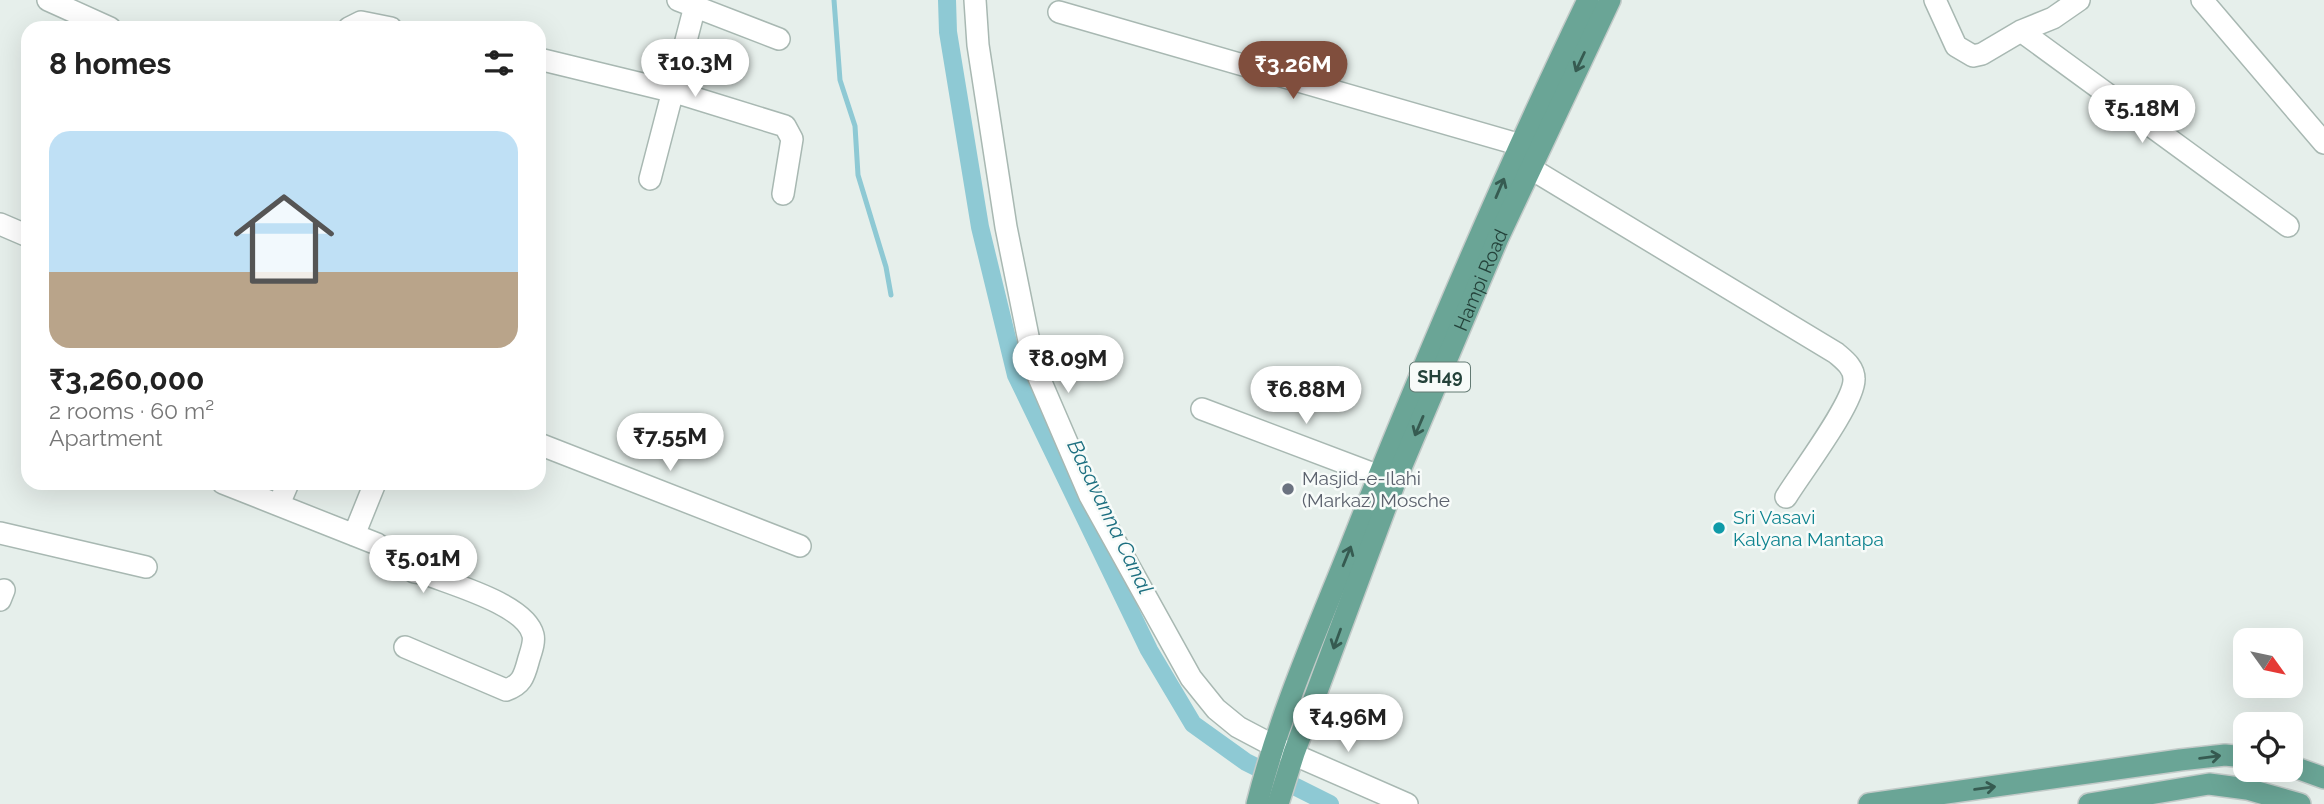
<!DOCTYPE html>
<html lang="en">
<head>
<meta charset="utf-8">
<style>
	body { margin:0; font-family:Raleway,sans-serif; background:#f6f6f6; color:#222; height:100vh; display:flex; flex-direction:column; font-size:26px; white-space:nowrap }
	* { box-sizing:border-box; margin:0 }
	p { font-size:23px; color:#767676 }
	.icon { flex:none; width:38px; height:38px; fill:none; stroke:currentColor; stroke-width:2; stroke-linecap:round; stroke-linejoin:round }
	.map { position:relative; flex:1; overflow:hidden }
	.drawer { position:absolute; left:21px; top:21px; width:525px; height:469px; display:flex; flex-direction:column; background:#fff; border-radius:21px; box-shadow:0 7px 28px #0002 }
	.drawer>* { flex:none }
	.needle { width:46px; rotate:123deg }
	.tools { position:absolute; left:2233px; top:628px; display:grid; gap:14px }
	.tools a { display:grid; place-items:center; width:70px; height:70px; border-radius:14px; background:#fff; box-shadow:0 7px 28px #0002; font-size:35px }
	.price { position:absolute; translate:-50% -60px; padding:0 16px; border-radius:24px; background:#fff; color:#222; font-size:23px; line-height:46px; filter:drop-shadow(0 2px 4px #0008) }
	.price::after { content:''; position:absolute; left:50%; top:42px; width:21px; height:16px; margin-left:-10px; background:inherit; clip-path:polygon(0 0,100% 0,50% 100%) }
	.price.on { background:#804e3d; color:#fff }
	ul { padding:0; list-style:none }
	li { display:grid; align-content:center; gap:14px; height:371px; padding:0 28px }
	li span { display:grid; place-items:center; height:217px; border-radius:21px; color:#555 }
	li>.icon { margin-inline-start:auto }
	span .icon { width:126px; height:126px; fill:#fffc; stroke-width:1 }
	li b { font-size:30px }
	h2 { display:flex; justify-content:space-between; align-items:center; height:84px; padding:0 28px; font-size:30px }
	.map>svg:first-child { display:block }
</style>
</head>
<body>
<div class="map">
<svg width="2324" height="804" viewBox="0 0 2324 804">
	<rect width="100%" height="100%" fill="#e6efeb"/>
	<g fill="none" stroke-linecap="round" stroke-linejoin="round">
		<path stroke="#8ec9d4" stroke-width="5" d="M834 0 840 80 855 126 858 175 886 267 891 295"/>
		<path stroke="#8ec9d4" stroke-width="18" d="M947 0 948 32 980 227 1016 375 1149 650 1193 724 1246 762 1330 804"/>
		<defs>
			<path id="minor" d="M48 0 110 28
				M678 0 779 39
				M975 0 978 45 1006 227 1034 366 1090 496 1191 678 1216 709 1238 727 1272 745 1407 804
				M1935 0 1956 46 1973 56 1982 54 2021 31 2053 18 2079 0
				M2202 0 2324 143
				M1059 12 1538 150
				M349 28 361 22 391 28
				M2021 31 2288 226
				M539 59 675 92 785 126 792 139 783 194
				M1530 168 1836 353C1844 360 1854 367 1854 379 1855 402 1800 474 1786 497
				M650 179 695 6
				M0 224 28 236
				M1202 409 1395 482
				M539 444 800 546
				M223 483 377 544 414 572 426 574C454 585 526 605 533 635 535 643 530 654 528 662 524 677 521 685 506 690L405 647
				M279 504 288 483
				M0 533 146 567
				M354 535 375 483
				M0 600 4 590"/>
			<g id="major">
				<path d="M2291 766 2324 778"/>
				<path d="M1257 804C1281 708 1323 617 1359 525 1430 348 1505 172 1588 0"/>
				<path id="s1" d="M1278 804 1294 753 1395 482 1498 238 1610 0"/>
				<path d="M1869 804 2180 760 2225 755 2245 757"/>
				<path d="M2089 804 2209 784 2247 789 2300 804"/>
			</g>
		</defs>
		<use href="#minor" stroke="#a8b8b2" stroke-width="24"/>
		<use href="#major" stroke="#c2cac8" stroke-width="24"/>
		<use href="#minor" stroke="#fff" stroke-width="21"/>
		<use href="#major" stroke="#6aa596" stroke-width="21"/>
	</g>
	<defs><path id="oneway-shaft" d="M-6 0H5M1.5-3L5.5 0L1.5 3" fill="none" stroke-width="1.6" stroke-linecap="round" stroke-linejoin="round" transform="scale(1.75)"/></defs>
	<g stroke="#365b51">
		<use href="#oneway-shaft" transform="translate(1580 62) rotate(115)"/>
		<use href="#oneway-shaft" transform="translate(1500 188) rotate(-67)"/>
		<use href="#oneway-shaft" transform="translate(1419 426) rotate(113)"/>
		<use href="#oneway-shaft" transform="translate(1347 556) rotate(-68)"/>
		<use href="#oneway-shaft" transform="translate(1337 639) rotate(110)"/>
		<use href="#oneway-shaft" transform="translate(2210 757) rotate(-7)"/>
		<use href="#oneway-shaft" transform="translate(1985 788) rotate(-8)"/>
	</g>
	<circle fill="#6b7280" stroke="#f7fbf9" stroke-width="2.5" cx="1288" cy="489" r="7"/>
	<circle fill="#0f9aa8" stroke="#f7fbf9" stroke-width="2.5" cx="1719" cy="528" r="7"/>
	<g text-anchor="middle" stroke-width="5" stroke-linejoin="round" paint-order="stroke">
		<rect fill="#f7fbf9" stroke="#637a73" stroke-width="2" x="1410" y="362.5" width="60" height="29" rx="5"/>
		<g font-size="18" font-weight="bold" fill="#24423a">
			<text x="1440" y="383">SH49</text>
		</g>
		<g font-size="19" fill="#24423a" stroke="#f7fbf9">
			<text dy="7" stroke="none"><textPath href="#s1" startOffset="562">Hampi Road</textPath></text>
		</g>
		<g font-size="19" fill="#5b616d" stroke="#f7fbf9" text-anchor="start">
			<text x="1302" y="485">Masjid-e-Ilahi<tspan x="1302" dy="22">(Markaz) Mosche</tspan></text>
		</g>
		<g font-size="19" fill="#0d838f" stroke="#f7fbf9" text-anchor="start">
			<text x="1733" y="524">Sri Vasavi<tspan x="1733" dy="22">Kalyana Mantapa</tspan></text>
		</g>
		<g font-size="21" font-style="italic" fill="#1c6f80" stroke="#f7fbf9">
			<text transform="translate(1110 517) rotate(64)" y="7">Basavanna Canal</text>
		</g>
	</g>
</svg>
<div class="tools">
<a><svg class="needle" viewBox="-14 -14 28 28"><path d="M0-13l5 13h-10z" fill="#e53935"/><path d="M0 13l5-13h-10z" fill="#767676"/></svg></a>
<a><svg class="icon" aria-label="locate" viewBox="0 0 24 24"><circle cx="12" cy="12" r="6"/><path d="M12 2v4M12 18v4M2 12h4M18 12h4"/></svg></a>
</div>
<b class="price" style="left:695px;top:99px">₹10.3M</b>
<b class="price on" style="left:1293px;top:101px">₹3.26M</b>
<b class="price" style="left:2142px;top:145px">₹5.18M</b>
<b class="price" style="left:1068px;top:395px">₹8.09M</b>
<b class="price" style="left:1306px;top:426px">₹6.88M</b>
<b class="price" style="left:670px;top:473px">₹7.55M</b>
<b class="price" style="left:423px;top:595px">₹5.01M</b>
<b class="price" style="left:1348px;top:754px">₹4.96M</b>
<section class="drawer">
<h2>8 homes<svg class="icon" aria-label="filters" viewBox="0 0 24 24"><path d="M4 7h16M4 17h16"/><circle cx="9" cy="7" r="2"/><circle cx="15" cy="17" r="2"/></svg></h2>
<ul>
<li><span style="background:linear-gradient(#bfe0f5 65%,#b9a48a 0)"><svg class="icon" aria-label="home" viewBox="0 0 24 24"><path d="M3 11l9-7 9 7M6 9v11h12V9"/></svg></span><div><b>₹3,260,000</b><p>2 rooms · 60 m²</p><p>Apartment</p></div></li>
</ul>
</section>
</div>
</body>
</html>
